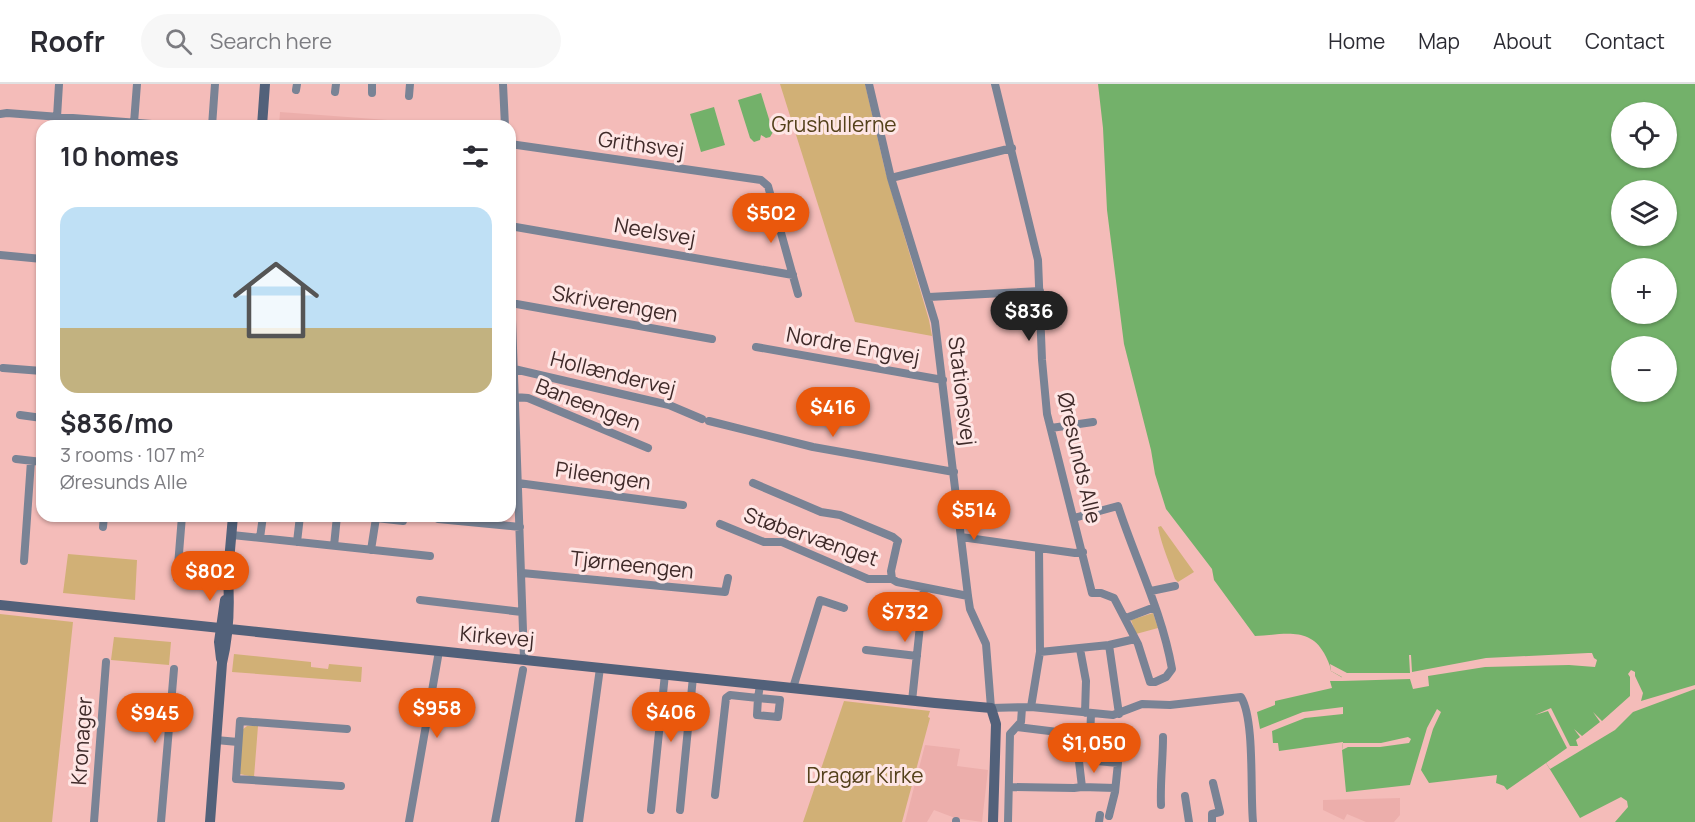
<!DOCTYPE html>
<html lang="en">
<head>
<meta charset="utf-8">
<style>
	body { margin:0; font-family:Manrope,sans-serif; background:#f7f7f7; color:#2b2b33; height:100vh; display:flex; flex-direction:column; font-size:22px; white-space:nowrap }
	* { box-sizing:border-box; margin:0 }
	p { font-size:20px; color:#7c7c81 }
	.icon { flex:none; width:33px; height:33px; fill:none; stroke:currentColor; stroke-width:2; stroke-linecap:round; stroke-linejoin:round }
	.map { position:relative; flex:1; overflow:hidden }
	.drawer { position:absolute; left:36px; top:36px; width:480px; height:402px; display:flex; flex-direction:column; background:#fff; border-radius:18px; box-shadow:0 2px 4px #0004 }
	.drawer>* { flex:none }
	.tools { position:absolute; left:1611px; top:18px; display:grid; gap:12px }
	.tools a { display:grid; place-items:center; width:66px; height:66px; border-radius:50%; background:#fff; box-shadow:0 2px 4px #0004; font-size:30px }
	.price { position:absolute; translate:-50% -51px; padding:0 14px; border-radius:21px; background:#ea580c; color:#fff; font-size:20px; line-height:39px; filter:drop-shadow(0 2px 3px #0008) }
	.price::after { content:''; position:absolute; left:50%; top:36px; width:18px; height:14px; margin-left:-9px; background:inherit; clip-path:polygon(0 0,100% 0,50% 100%) }
	.price.on { background:#222; color:#fff }
	ul { padding:0; list-style:none }
	li { display:grid; align-content:center; gap:12px; height:318px; padding:0 24px }
	li span { display:grid; place-items:center; height:186px; border-radius:18px; color:#555 }
	li>.icon { margin-inline-start:auto }
	span .icon { width:108px; height:108px; fill:#fffc; stroke-width:1 }
	li b { font-size:26px }
	h2 { display:flex; justify-content:space-between; align-items:center; height:72px; padding:0 24px; font-size:26px }
	header { display:flex; align-items:center; gap:36px; box-sizing:border-box; height:84px; padding:0 30px; background:#fff; border-bottom:2px solid #e1e1e2 }
	header strong { font-size:28px }
	nav { display:flex; gap:33px; margin-inline-start:auto; font-size:21px }
	.search { width:420px; height:54px; background:#f7f7f7; display:flex; align-items:center; gap:15px; box-sizing:border-box; padding:0 21px; border-radius:33px; color:#7c7c81; font-size:22px }
	.map>svg:first-child { display:block }
</style>
</head>
<body>
<header>
<strong>Roofr</strong>
<div class="search"><svg class="icon" aria-label="search" viewBox="0 0 24 24"><circle cx="10" cy="10" r="6"/><path d="M15 15l6 6"/></svg>Search here</div>
<nav><a>Home</a><a>Map</a><a>About</a><a>Contact</a></nav>
</header>
<div class="map">
<svg width="1695" height="738" viewBox="0 0 1695 738">
	<rect width="100%" height="100%" fill="#f4bcb9"/>
	<path fill="#ecaeab" d="M280 28 401 37V42H279Z
		M925 661 960 665 957 682 988 686 982 738 955 734 934 726 927 738H905Z
		M1400 714V731L1394 738H1366L1347 730 1344 736 1323 726V716Z"/>
	<path fill="#d1b076" d="M780 0H865L885 86 929 236 932 252 855 238Z
		M1161 442 1194 488 1178 498 1175 495C1169 477 1162 463 1158 443Z
		M68 470 137 476 135 516 63 509Z
		M1153 529 1158 544 1136 550 1131 536Z
		M0 530 73 538 52 738H0Z
		M114 553 171 558 169 581 111 576Z
		M234 570 311 578V583L328 585 329 580 362 583 361 598 232 588Z
		M844 617 930 627 928 633 930 634 902 738H803Z
		M247 642H258L254 693 240 690 242 646Z"/>
	<path fill="#73b16a" fill-rule="evenodd" d="M1098 0H1695V738H1615L1628 723 1627 717 1621 713 1580 734 1546 679 1507 706 1504 702 1496 699 1497 691 1429 699 1421 686 1433 645 1441 628 1437 625 1427 644 1410 701 1346 708 1342 666 1343 658 1279 667 1278 659H1273L1272 647 1305 634 1343 630V623L1303 628 1260 645 1257 628 1275 621V617L1332 604 1330 597H1342L1343 594 1331 587C1330 580 1327 575 1324 569 1309 542 1282 551 1255 552L1214 496 1212 485 1166 425 1155 390 1151 366 1124 260 1107 126 1103 44ZM1622 28H1666V74H1622ZM1622 106H1666V152H1622ZM1622 184H1666V230H1622ZM1622 262H1666V308H1622Z
		M761 9 773 48 770 53 766 54 761 51 760 56 754 58 750 54 738 16Z
		M714 23 725 61 701 68 690 30Z"/>
	<path fill="#f4bcb9" d="M1588 569H1592L1594 574 1597 576 1595 583 1569 581 1485 583 1428 592 1429 602 1413 605 1410 595 1342 597V593L1331 587 1330 580 1347 589H1410L1409 571H1411L1412 588 1486 574Z
		M1631 586 1635 588V592L1643 609 1641 617 1695 601V605L1633 628 1615 646 1550 685 1546 679 1567 664 1548 627 1535 631 1551 624 1570 662H1578L1576 656 1580 653 1574 645 1582 652 1600 638 1593 628 1602 637 1630 612V593L1628 590Z
		M1408 653 1411 655 1409 659 1380 663H1348L1342 666 1343 659H1381Z"/>
	<g fill="none" stroke-linecap="round" stroke-linejoin="round">
		<path stroke="#798395" stroke-width="8" d="M503 0 505 42
			M869 0 891 94 935 238 968 512 970 525 986 560 991 624 1031 623 1113 631 1142 620 1170 621 1241 613C1255 636 1250 708 1253 738
			M995 0 1038 176 1042 276 1047 330 1092 509H1101L1114 514 1138 560 1150 598H1155L1166 593 1172 585C1162 528 1136 477 1118 422L1074 434
			M296 6 297 0
			M335 8 336 0
			M372 9V0
			M409 12 410 0
			M0 30 7 29 178 42
			M57 33 59 0
			M134 39 137 0
			M212 42 215 0
			M510 60 761 96 768 102 798 210
			M891 94 1012 64
			M510 142 793 191
			M0 171 42 175
			M510 179 524 575
			M929 213 1040 207
			M511 219 712 255
			M756 263 943 296
			M3 284 42 287
			M514 285 669 321 702 335
			M515 313 528 314 648 364
			M20 331 42 334
			M709 337 813 363 954 388
			M1051 344 1093 338
			M16 375 42 378
			M518 399 683 421
			M753 399 821 428 840 431 893 453 898 457 897 460 891 487 892 495
			M350 432H354
			M438 435 520 443
			M720 440 764 458H782L868 495H892
			M103 443 104 432
			M232 451 430 472
			M961 453 1075 469 1083 468
			M260 454 263 432
			M297 458 300 432
			M334 462 337 432
			M371 466 376 434 403 437
			M24 477 31 377
			M522 489 725 508 728 494
			M177 494 182 432
			M892 495 897 498 968 512
			M1151 507 1175 502
			M420 516 522 528
			M1126 534 1155 523
			M1109 561 1119 630
			M1080 565 1086 597 1085 629
			M866 566 917 572
			M1040 568 1109 561 1135 555
			M793 604 820 516 844 524
			M758 614 780 616 778 633 757 631Z
			M912 617 924 504
			M1031 623 1040 568 1039 464
			M1091 630 1090 655 1097 677 1118 679 1115 708 1109 732
			M1017 643 1074 650 1078 669 1082 703 1115 704
			M216 656 238 658
			M341 702 236 695 240 637 347 645
			M1009 703 1074 704 1082 703
			M715 711 726 614 730 611 758 614 760 601
			M1185 712 1189 738
			M1161 721C1160 698 1163 676 1163 653
			M651 726 665 590
			M680 726 693 593
			M94 738 106 578
			M161 738 174 585
			M409 738 439 567
			M495 738 523 586
			M579 738 600 584
			M956 738V737
			M1008 738 1010 650 1021 638 1022 624
			M1099 738 1100 731
			M1212 738V730L1220 728 1213 699"/>
		<path stroke="#52617a" stroke-width="10" d="M262 42 265 0
			M227 500 233 432
			M0 521 935 619 991 624 996 640 993 738
			M221 575 219 558 225 516
			M210 738 222 579C229 550 230 525 228 495"/>
	</g>
	<g text-anchor="middle" stroke-width="6" stroke-linejoin="round" paint-order="stroke">
		<g font-size="21" fill="#54411b" stroke="#fee6e5">
			<text x="834" y="48">Grushullerne</text>
			<text x="865" y="699">Dragør Kirke</text>
		</g>
		<g font-size="21" fill="#3f2a29" stroke="#fee6e5">
			<text transform="translate(641 61) rotate(8)" y="7">Grithsvej</text>
			<text transform="translate(655 148) rotate(10)" y="7">Neelsvej</text>
			<text transform="translate(615 220) rotate(10)" y="7">Skriverengen</text>
			<text transform="translate(853 262) rotate(10)" y="7">Nordre Engvej</text>
			<text transform="translate(613 290) rotate(14)" y="7">Hollændervej</text>
			<text transform="translate(962 307) rotate(83)" y="7">Stationsvej</text>
			<text transform="translate(588 321) rotate(21)" y="7">Baneengen</text>
			<text transform="translate(1079 374) rotate(77)" y="7">Øresunds Alle</text>
			<text transform="translate(603 392) rotate(8)" y="7">Pileengen</text>
			<text transform="translate(811 453) rotate(19)" y="7">Støbervænget</text>
			<text transform="translate(632 481) rotate(6)" y="7">Tjørneengen</text>
			<text transform="translate(497 553) rotate(5)" y="7">Kirkevej</text>
			<text transform="translate(82 657) rotate(-86)" y="7">Kronager</text>
		</g>
	</g>
</svg>
<div class="tools">
<a><svg class="icon" aria-label="locate" viewBox="0 0 24 24"><circle cx="12" cy="12" r="6"/><path d="M12 2v4M12 18v4M2 12h4M18 12h4"/></svg></a>
<a><svg class="icon" aria-label="layers" viewBox="0 0 24 24"><path d="M12 4l9 5-9 5-9-5zM3 14l9 5 9-5"/></svg></a>
<a>+</a>
<a>−</a>
</div>
<b class="price" style="left:771px;top:160px">$502</b>
<b class="price on" style="left:1029px;top:258px">$836</b>
<b class="price" style="left:833px;top:354px">$416</b>
<b class="price" style="left:974px;top:457px">$514</b>
<b class="price" style="left:210px;top:518px">$802</b>
<b class="price" style="left:905px;top:559px">$732</b>
<b class="price" style="left:437px;top:655px">$958</b>
<b class="price" style="left:671px;top:659px">$406</b>
<b class="price" style="left:155px;top:660px">$945</b>
<b class="price" style="left:1094px;top:690px">$1,050</b>
<section class="drawer">
<h2>10 homes<svg class="icon" aria-label="filters" viewBox="0 0 24 24"><path d="M4 7h16M4 17h16"/><circle cx="9" cy="7" r="2"/><circle cx="15" cy="17" r="2"/></svg></h2>
<ul>
<li><span style="background:linear-gradient(#bfe0f5 65%,#c2b280 0)"><svg class="icon" aria-label="home" viewBox="0 0 24 24"><path d="M3 11l9-7 9 7M6 9v11h12V9"/></svg></span><div><b>$836/mo</b><p>3 rooms · 107 m²</p><p>Øresunds Alle</p></div></li>
</ul>
</section>
</div>
</body>
</html>
